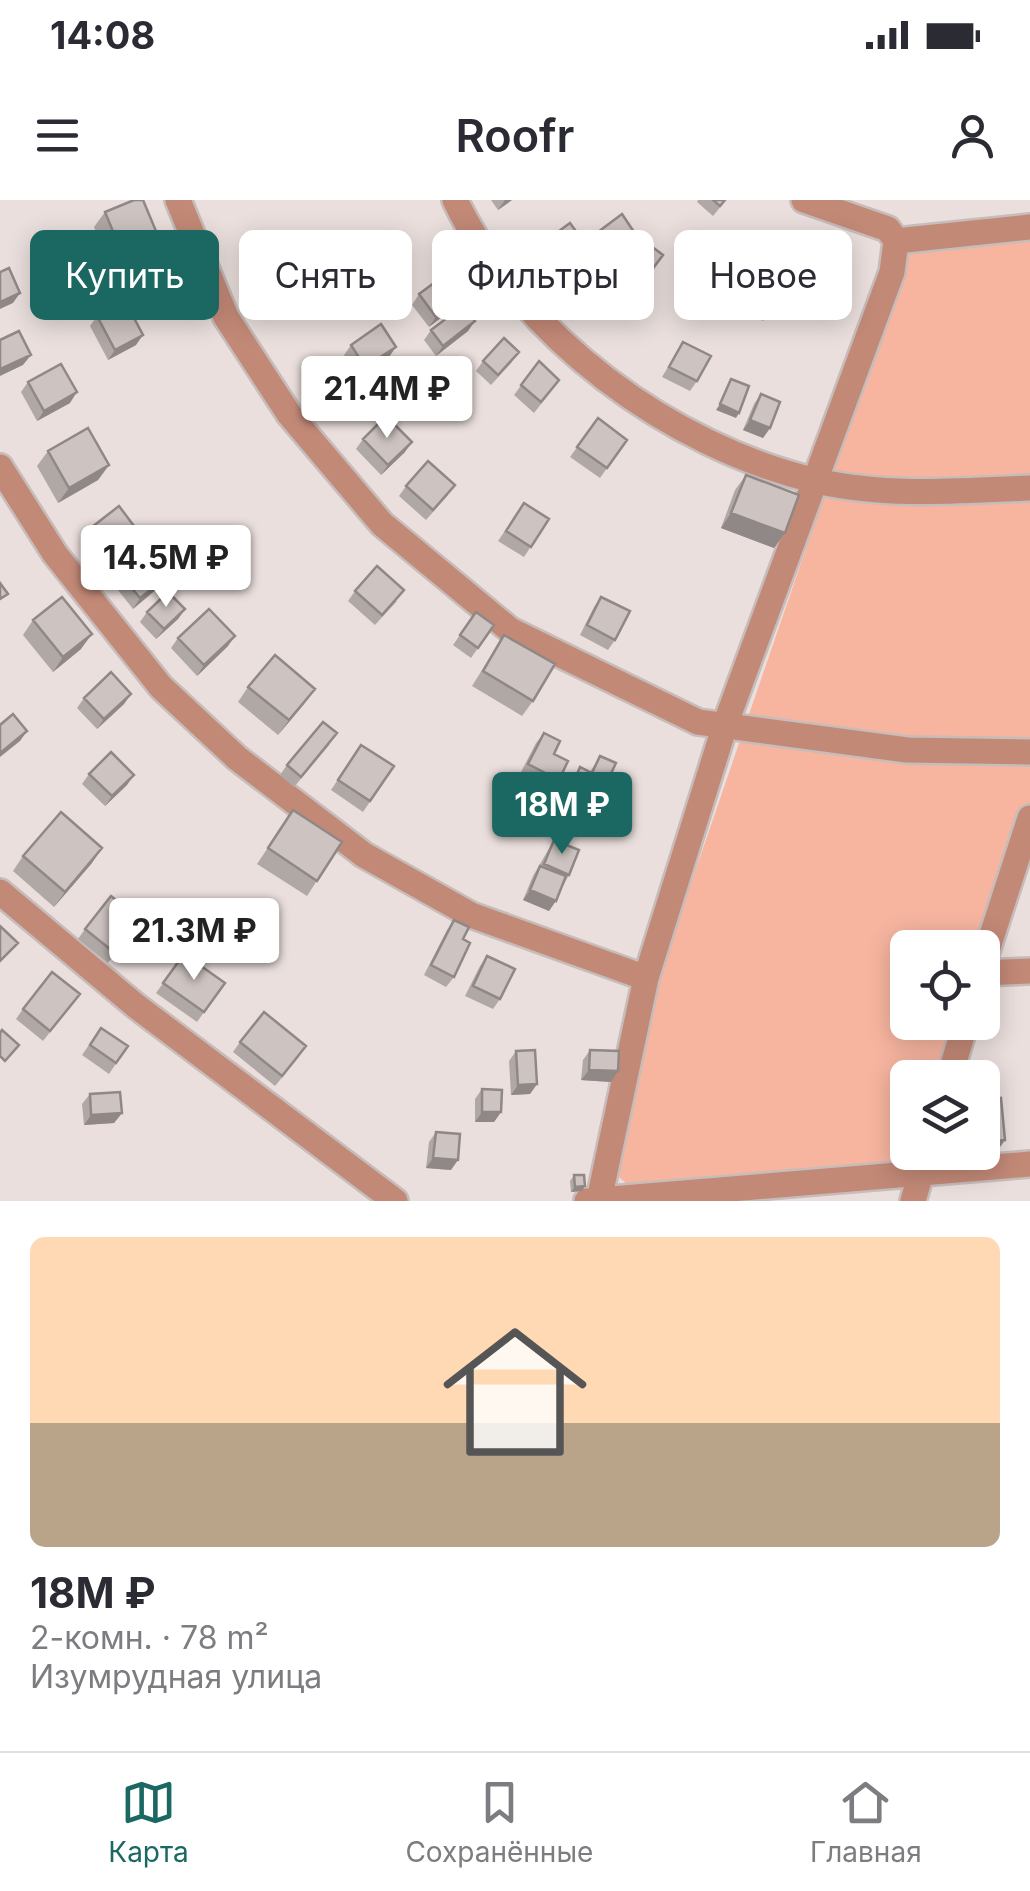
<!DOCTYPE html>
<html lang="ru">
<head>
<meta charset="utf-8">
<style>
	body { margin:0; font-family:Inter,sans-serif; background:#f2f2f3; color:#2b2b33; height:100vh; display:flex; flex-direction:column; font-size:38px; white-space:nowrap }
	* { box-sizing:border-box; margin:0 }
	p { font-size:32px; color:#7c7c81 }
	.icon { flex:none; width:55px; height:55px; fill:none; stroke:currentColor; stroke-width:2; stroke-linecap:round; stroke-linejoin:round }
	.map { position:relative; height:1001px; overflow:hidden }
	.panel { display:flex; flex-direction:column; background:#fff; flex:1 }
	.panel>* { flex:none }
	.banner { position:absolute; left:30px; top:30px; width:970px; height:90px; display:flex; gap:20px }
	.fabs { position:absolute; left:890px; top:730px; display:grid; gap:20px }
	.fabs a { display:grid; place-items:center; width:110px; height:110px; border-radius:15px; background:#fff; box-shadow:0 5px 25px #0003; font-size:50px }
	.price { position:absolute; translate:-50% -85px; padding:0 22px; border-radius:10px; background:#fff; color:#222; font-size:32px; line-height:65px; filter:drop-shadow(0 2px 5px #0008) }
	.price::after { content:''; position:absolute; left:50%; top:60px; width:30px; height:22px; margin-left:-15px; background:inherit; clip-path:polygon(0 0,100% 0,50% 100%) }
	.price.on { background:#1b6762; color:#fff }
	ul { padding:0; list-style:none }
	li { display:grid; align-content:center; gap:20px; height:530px; padding:0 30px }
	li+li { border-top:2px solid #e1e1e2 }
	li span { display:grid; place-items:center; height:310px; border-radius:15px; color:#555 }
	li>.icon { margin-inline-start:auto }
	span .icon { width:180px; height:180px; fill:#fffc; stroke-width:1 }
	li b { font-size:42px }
	.pill { padding:0 35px; border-radius:15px; background:#fff; box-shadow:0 5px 25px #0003; font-size:35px; line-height:90px }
	.pill.on { background:#1b6762; color:#fff }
	.status { display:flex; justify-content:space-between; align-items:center; height:70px; padding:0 50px; background:#fff; direction:ltr }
	.status svg { height:28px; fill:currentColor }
	header { display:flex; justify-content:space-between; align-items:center; height:130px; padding:0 30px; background:#fff; font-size:45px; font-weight:600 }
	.menu { display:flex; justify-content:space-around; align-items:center; height:140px; border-top:2px solid #e1e1e2; background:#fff; font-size:28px; color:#7c7c81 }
	.menu a { display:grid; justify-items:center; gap:5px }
	.menu .on { color:#1b6762 }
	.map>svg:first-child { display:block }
</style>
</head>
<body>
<div class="status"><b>14:08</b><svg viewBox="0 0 49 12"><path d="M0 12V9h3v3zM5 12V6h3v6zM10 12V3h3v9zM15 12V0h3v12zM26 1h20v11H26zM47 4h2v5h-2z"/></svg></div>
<header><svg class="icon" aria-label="menu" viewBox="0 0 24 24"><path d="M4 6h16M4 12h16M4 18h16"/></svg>Roofr<svg class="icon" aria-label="person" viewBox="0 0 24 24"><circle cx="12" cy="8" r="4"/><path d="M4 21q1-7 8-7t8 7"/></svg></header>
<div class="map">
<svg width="1030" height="1001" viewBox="0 0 1030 1001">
	<rect width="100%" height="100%" fill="#eadfdc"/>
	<path fill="#f7b5a0" d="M1030 36V605L982 747 908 748V822L957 823 939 877 908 878V952L913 953 909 966 627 984 612 971 655 788 911 43Z"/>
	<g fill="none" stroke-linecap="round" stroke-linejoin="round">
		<defs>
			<path id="minor" d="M178 0 226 117 289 214 382 324 510 430 698 522 907 550 1030 552
				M455 0C521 137 671 247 817 281 886 297 960 291 1030 288
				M804 0 888 29 896 41
				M896 41 1030 27
				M0 267 55 354 161 487 237 558 364 655 471 715 646 778
				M0 692 136 806 395 1001
				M982 766 1030 618
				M982 773 1030 771
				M949 878 966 822
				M599 1000 646 778 725 525 892 72 896 41
				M587 1001 1030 964
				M913 1001 927 952"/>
		</defs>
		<use href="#minor" stroke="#c6bcba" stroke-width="30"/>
		<use href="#minor" stroke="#c38977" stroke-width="25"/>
	</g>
	<path fill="#b0a8a5" d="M491 0H512L498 10Z
		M698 0H726L713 16 697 2Z
		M105 12 161 43 151 58 114 73 94 27Z
		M598 32 627 42 603 59 591 42Z
		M748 41 770 111 763 121 717 95Z
		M647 43 663 55 641 85 625 73Z
		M306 45 339 79 316 91 299 55Z
		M540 45 591 52 584 62 554 84 533 55Z
		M163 67 186 93 166 102 156 77Z
		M419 94 459 104 429 127 412 105Z
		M97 116 136 145 108 160 90 126Z
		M431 130 468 131 436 156 424 140Z
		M683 142 697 181 690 191 662 177Z
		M351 145 389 157 358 177 344 155Z
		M483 161 512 162 491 185 476 171Z
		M539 161 552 190 534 213 514 195Z
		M28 182 70 203 37 221 21 192Z
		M761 194 770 228 763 238 743 230 754 204Z
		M598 218 627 240 600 278 570 257Z
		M363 239 405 252 381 275 356 249Z
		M48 251 109 265 98 280 58 303 37 266Z
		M746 275 785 333 774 348 721 328 735 290Z
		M406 286 448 295 426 320 399 296Z
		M524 303 549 319 524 357 498 341Z
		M92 327 130 340 103 361 85 337Z
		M121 375 159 387 133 409 114 385Z
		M355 391 397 401 375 425 348 401Z
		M601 397 615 440 608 450 580 435 594 407Z
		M185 409 178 419 156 439 140 422 147 412Z
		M476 412 494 425 471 458 453 445Z
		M33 420 81 449 53 472 23 435Z
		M504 435 533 501 522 516 472 486Z
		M178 438 228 446 197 476 171 448Z
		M248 487 304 504 278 535 238 502Z
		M131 494 124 504 97 529 77 508 84 498Z
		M544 533 554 554 559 580 552 590 520 574 536 543Z
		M330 544 294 587 280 575 287 565Z
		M361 545 394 566 363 612 331 590Z
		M600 556V597L593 607 566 594 573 577 580 567 590 572Z
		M89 574 127 585 105 606 82 584Z
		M293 610 342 642 307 696 257 664Z
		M554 640 569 675 549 711 523 700 533 676Z
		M23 656 92 663 54 707 13 671Z
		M141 720 108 763 78 739 85 729Z
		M454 720 463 739 454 777 446 787 424 775 447 730Z
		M184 754 225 783 197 822 156 793Z
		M487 756 500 799 493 809 465 796 480 766Z
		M80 794 43 841 16 819 23 809Z
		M101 828 128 846 109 874 82 855Z
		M240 842 299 857 275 886 233 852Z
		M590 850 611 882 581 880 583 860Z
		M516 851 537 884 530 894 511 895 509 861Z
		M482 889 501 912 494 922H475V899Z
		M90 894 122 913 114 923 84 925 82 904Z
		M436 932 451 970 426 968 429 942Z
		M574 975 585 986 582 991 571 992 570 981Z"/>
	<path fill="#908886" d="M505 0H512L498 10Z
		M634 32 627 42 603 59 610 49Z
		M161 43 151 58 114 73 124 58Z
		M591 52 584 62 554 84 561 74Z
		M346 69 339 79 316 91 323 81Z
		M193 83 186 93 166 102 174 91Z
		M20 93 13 103 0 109V102Z
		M467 94 459 104 429 127 436 117Z
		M475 121 468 131 436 156 443 146Z
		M143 135 136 145 108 160 115 150Z
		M396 147 389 157 358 177 365 167Z
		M31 155 23 165 0 176V169Z
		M77 192 70 203 37 221 44 211Z
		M720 204 739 213 736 218 716 210Z
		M750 220 770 228 763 238 743 230Z
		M412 242 405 252 381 275 388 265Z
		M109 265 98 280 58 303 69 288Z
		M731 313 785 333 774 348 721 328Z
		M137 330 130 340 103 361 111 350Z
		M167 377 159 387 133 409 140 398Z
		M185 409 178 419 156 439 164 429Z
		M92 434 81 449 53 472 63 457Z
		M235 436 228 446 197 476 204 465Z
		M315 489 304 504 278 535 289 520Z
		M131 494 124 504 97 529 104 519Z
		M27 531 20 541 0 557V553Z
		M134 575 127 585 105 606 112 596Z
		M102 648 92 663 54 707 65 692Z
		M530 690 556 701 549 711 523 700Z
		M589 870 618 871 611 882 581 880Z
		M537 884 530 894 511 895 518 885Z
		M482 912H501L494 922H475Z
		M122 913 114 923 84 925 91 915Z
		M1005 940 998 950 982 952 984 942Z
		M433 958 458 960 451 970 426 968Z
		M585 986 582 991 571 992 575 987Z"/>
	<path fill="#cdc3c0" stroke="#908886" stroke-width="2.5" d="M134 0H143L161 43 124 58 105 12Z
		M713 0H725L720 6Z
		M622 14 634 32 610 49 598 32Z
		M570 23 591 52 561 74 540 45Z
		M330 34 346 69 323 81 306 45Z
		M748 41 794 67 770 111 724 85Z
		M647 43 663 55 648 75 632 63Z
		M183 59 193 83 174 91 163 67Z
		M9 68 20 93 0 102V72Z
		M449 72 467 94 436 117 419 94Z
		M125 101 143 135 115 150 97 116Z
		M463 106 475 121 443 146 431 130Z
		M381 124 396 147 365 167 351 145Z
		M19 131 31 155 0 169V140Z
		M504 138 519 152 498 175 483 161Z
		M683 142 711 156 697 181 669 167Z
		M539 161 559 180 541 202 521 185Z
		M61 164 77 192 44 211 28 182Z
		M731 179 749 186 739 213 720 204Z
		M761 194 780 202 770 228 750 220Z
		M386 216 412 242 388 265 363 239Z
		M598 218 627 240 607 268 577 247Z
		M88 228 109 265 69 288 48 251Z
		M428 261 455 285 433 310 406 286Z
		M746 275 799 295 785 333 731 313Z
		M524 303 549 319 531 347 506 331Z
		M119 306 137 330 111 350 92 327Z
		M147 353 167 377 140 398 121 375Z
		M377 366 404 390 382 415 355 391Z
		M0 383 8 394 0 399Z
		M168 392 185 409 164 429 147 412Z
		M62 397 92 434 63 457 33 420Z
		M601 397 630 411 615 440 587 425Z
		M209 409 235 436 204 465 178 438Z
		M476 412 494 425 478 448 460 435Z
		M504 435 555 464 533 501 483 471Z
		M275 455 315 489 289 520 248 487Z
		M111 472 131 494 104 519 84 498Z
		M13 514 27 531 0 553V525Z
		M323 522 337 533 301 577 287 565Z
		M544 533 560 541 554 554 568 561 559 580 528 564Z
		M361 545 394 566 370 601 338 580Z
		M111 552 134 575 112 596 89 574Z
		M600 556 616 563 600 597 573 584 580 567 592 573Z
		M293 610 342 642 317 681 268 648Z
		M61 612 102 648 65 692 23 656Z
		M554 640 579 650 569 675 544 664Z
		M540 666 566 676 556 701 530 690Z
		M111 696 141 720 115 753 85 729Z
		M454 720 469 727 463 739 470 743 454 777 431 765Z
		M0 726 18 743 0 761Z
		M184 754 225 783 204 812 163 783Z
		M487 756 515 769 500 799 473 786Z
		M52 772 80 794 50 831 23 809Z
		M264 812 306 846 282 876 240 842Z
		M101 828 128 846 116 863 90 845Z
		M2 830 19 845 5 861 0 856V833Z
		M535 850 537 884 518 885 516 851Z
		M590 850 619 851 618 871 589 870Z
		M482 889 502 890 501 912H482Z
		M120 892 122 913 91 915 90 894Z
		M1001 898 1005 940 984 942 982 900Z
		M436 932 460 934 458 960 433 958Z
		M574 975H584L585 986 575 987Z"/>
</svg>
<div class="fabs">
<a><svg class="icon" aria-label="locate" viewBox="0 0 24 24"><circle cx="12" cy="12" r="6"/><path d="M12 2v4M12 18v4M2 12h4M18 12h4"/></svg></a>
<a><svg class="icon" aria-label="layers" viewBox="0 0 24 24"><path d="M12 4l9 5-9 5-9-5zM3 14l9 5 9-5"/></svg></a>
</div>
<b class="price" style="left:387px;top:241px">21.4M ₽</b>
<b class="price" style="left:166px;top:410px">14.5M ₽</b>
<b class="price on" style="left:562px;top:657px">18M ₽</b>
<b class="price" style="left:194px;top:783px">21.3M ₽</b>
<div class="banner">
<a class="pill on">Купить</a>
<a class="pill">Снять</a>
<a class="pill">Фильтры</a>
<a class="pill">Новое</a>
</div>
</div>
<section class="panel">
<ul>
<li><span style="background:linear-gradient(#ffd9b3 60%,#b9a48a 0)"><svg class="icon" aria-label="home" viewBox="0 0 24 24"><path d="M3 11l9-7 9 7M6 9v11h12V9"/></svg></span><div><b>18M ₽</b><p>2-комн. · 78 m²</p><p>Изумрудная улица</p></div></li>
</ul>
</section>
<nav class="menu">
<a class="on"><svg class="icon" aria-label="map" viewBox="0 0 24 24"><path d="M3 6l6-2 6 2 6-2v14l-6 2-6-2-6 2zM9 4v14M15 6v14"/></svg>Карта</a>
<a><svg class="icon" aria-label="saved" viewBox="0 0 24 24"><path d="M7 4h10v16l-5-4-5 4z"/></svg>Сохранённые</a>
<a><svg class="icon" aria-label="home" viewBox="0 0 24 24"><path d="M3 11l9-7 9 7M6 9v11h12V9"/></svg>Главная</a>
</nav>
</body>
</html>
